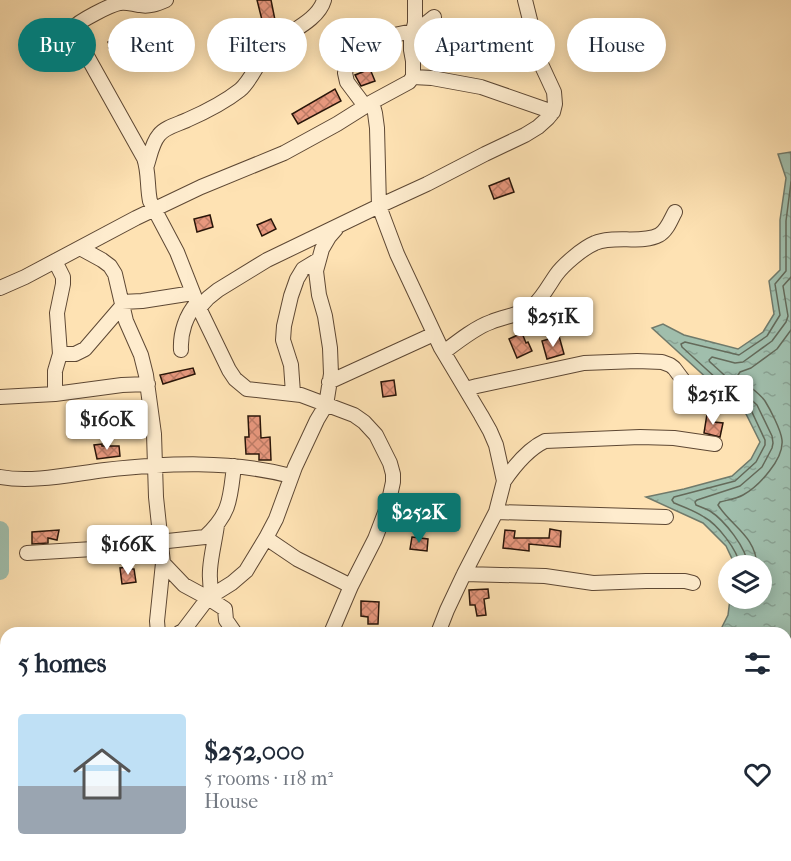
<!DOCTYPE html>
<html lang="en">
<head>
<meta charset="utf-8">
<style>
	body { margin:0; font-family:"IM FELL French Canon",serif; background:#f2f2f3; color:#1f2937; height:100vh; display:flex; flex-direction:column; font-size:22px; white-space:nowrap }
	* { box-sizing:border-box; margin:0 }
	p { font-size:20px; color:#747a83 }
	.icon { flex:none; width:33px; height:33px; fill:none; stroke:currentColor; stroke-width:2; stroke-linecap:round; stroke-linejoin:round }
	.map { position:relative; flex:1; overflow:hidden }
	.side { position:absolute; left:0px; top:627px; width:792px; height:234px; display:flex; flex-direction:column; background:#fff; border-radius:18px 18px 0 0; box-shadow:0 3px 15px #0003 }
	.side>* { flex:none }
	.hud { position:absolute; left:18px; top:18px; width:756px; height:54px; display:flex; gap:12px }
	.controls { position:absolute; left:718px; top:555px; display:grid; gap:12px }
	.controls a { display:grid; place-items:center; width:54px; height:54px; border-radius:50%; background:#fff; box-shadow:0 3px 15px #0003; font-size:30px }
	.price { position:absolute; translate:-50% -51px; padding:0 14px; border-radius:6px; background:#fff; color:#222; font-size:20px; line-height:39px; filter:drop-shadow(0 2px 3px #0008) }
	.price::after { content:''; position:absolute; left:50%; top:36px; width:18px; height:14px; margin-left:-9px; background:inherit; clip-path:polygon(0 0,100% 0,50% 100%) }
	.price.active { background:#0f766e; color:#fff }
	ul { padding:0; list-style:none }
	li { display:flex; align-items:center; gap:18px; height:150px; padding:0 18px }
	li span { display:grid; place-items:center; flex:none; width:168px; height:120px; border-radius:6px; color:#555 }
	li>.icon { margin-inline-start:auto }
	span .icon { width:72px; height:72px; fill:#fffc; stroke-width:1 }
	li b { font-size:26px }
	h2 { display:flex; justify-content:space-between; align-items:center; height:72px; padding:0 18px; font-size:26px }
	.chip { padding:0 21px; border-radius:27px; background:#fff; box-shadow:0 3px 15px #0003; font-size:21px; line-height:54px }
	.chip.active { background:#0f766e; color:#fff }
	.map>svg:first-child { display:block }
</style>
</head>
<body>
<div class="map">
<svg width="791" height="861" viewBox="0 0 791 861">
	<defs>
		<pattern id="water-ripples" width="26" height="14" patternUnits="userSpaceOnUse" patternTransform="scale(1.5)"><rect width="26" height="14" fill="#a0beac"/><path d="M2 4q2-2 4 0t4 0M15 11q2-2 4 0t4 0" fill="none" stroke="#8aa293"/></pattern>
		<pattern id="building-cross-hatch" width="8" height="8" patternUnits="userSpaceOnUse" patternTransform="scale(1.5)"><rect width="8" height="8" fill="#e8987e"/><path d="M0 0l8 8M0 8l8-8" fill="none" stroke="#bc7b65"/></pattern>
	</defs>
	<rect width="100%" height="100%" fill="#fee2b3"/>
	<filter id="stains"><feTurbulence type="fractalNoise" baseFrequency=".00333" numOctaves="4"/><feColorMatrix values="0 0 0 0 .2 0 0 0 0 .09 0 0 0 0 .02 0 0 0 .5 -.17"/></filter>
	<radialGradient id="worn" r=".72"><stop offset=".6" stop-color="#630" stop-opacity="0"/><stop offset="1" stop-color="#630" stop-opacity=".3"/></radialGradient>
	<path fill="url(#water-ripples)" stroke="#707a6b" stroke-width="1.5" d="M791 152V861H590V855H786V633H721L720 631 728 615 730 599 762 598V566L735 565 726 546 703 523 646 497 684 489 732 476 751 459 760 442 746 414 652 328 663 324 684 335 738 349 763 332 774 314 769 281 780 270V220L786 178 778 154Z"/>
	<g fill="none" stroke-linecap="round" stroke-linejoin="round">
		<path stroke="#646a5a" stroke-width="1.5" d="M740 566C738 550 717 524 704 517 695 511 684 507 674 503L672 500 674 497 735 481 756 462 765 445V440L751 410 682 347 681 344 685 342 739 355 767 336 780 315 775 284 786 271V221L791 182
			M748 566C747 548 724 520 710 511 706 509 701 507 696 505L695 502 697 500 740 486 762 467 772 448 773 443 772 436 757 405 710 362 709 360 712 357 735 363 743 362 772 341 786 322 788 316 783 286 791 277
			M757 566C756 536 731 526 718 505L720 502C727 500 736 499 743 495 759 486 784 459 782 440 781 430 770 409 765 401 758 391 745 385 738 375L740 372 751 368 777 349 791 330"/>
		<path stroke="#a0beac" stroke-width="18" d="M0 530V571"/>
	</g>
	<path fill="url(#building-cross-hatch)" stroke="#291509" stroke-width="1.5" d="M257 0H271L276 25 264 28Z
		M116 37 119 43 121 42 127 53 115 59 109 48H111L108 42Z
		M370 69 375 81 361 86 355 75Z
		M335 89 341 101 298 124 292 114Z
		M509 178 514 192 494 199 489 186Z
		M210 215 213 227 197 232 194 219Z
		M271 219 276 229 262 236 257 225Z
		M522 333 526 343 528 342 532 351 517 358 509 339Z
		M559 336 564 354 547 359 542 341Z
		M193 368 195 374 163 384 160 375Z
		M394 380 396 395 383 397 381 382Z
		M707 414 715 415 714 422 723 423 720 437 704 433Z
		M248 416H260L261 438 270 437 271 460H259V454H246L245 437H249Z
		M102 444V446H119L120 456 97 459 94 445Z
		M550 529 561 531 560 547 529 544V551L503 548 505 530 515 531 514 538H549Z
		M59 530 57 540 48 538V543L32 544V532Z
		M412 537 428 539 427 551 410 549Z
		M128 567 129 569H134L136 582 122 584 120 568Z
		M488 589 489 598 484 599 486 615 477 616 475 605H470L469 590Z
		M361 601 379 602 378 624H368V617L361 616Z"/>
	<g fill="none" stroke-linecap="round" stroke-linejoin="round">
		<defs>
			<path id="minor" d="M166 0C157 4 149 7 139 5 132 4 126 2 120 3 110 5 79 21 73 28V31L144 158C149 172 147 187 150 201L177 252 199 308 229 370 235 379 247 389 301 395 354 415 364 422 376 435 390 463 393 474V482L388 505 375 539 351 586 331 633
				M413 77 432 78 481 87 553 112
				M372 102 375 113 377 128 379 206 397 254 441 348 481 415 490 431 496 445 504 481 496 512 464 574 447 610 438 633
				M365 106 347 82 345 73 347 65 352 59 374 47 394 35 413 31 419 29 434 17
				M147 165C150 156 152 143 159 135 165 127 179 124 187 120 203 113 226 101 240 90 253 79 259 57 273 45 288 32 318 21 324 0
				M80 248 102 260 110 266 115 274 126 321 141 355 146 375 154 434 156 497 163 563 157 621 158 633
				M0 288 25 277 136 218 201 187 284 153 337 124 372 102 409 82 413 77V61L411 50V39L415 23V0
				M122 302 142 301 193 293
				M199 308 208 298 218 290 267 260 379 206 427 184 485 154 525 135 538 127 548 118 553 112 555 104 554 92 541 64 525 0
				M181 350C180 333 186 315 197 303
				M444 352C457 342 476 327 491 322 505 316 522 315 534 305 543 297 549 285 556 275 563 265 583 248 595 243 613 235 643 244 659 235 667 231 671 219 675 212
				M60 354H75L85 349 122 306
				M329 382 434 334
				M466 389 477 386 584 363 637 361 662 362 670 365 674 368 689 388
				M293 393 291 365 283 340 284 326 291 296 297 279 303 269 318 260
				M55 394V371L60 354 57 313 63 284V277L55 261
				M0 397 55 394 122 385 148 384
				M0 477C33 483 72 474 105 470 168 463 230 460 291 476
				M504 481C515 465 528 449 545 441L640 437 674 438 715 444
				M496 512 666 517
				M266 538 297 559 351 586
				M27 553 93 549 205 537C231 513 230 498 234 466
				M163 563 184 585 208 598 225 609 226 620 235 633
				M464 574 545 576 593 583 646 581H685L693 583
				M212 594C206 571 214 548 217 525
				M179 633 183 631 208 598 232 583 246 571 266 538 276 519 295 467 317 420 326 405 331 374 330 348 325 316 319 295 316 271 322 249 329 237 336 229
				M0 770 5 743H6
				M0 841 6 840
				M193 855 194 861
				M292 855 293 861
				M376 855V861
				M416 855 421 861
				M485 855V861"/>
		</defs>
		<use href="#minor" stroke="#5e4834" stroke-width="16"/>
		<use href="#minor" stroke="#feecce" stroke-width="14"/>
	</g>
	<rect width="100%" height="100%" filter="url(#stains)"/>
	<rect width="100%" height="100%" fill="url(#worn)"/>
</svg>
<div class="controls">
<a><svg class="icon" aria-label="layers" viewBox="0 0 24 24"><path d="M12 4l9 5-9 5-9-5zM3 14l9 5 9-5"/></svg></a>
</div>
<b class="price" style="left:553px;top:348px">$251K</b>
<b class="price" style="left:713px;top:426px">$251K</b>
<b class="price" style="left:107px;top:451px">$160K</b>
<b class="price active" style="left:419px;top:544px">$252K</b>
<b class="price" style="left:128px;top:576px">$166K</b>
<div class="hud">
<a class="chip active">Buy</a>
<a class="chip">Rent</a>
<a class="chip">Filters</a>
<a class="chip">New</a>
<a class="chip">Apartment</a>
<a class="chip">House</a>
</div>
<section class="side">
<h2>5 homes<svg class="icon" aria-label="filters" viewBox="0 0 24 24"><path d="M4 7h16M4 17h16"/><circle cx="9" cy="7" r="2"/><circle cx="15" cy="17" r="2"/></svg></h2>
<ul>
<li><span style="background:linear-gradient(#bfe0f5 60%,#9aa5b1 0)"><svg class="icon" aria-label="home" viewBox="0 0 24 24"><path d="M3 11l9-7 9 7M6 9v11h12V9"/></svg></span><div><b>$252,000</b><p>5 rooms · 118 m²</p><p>House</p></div><svg class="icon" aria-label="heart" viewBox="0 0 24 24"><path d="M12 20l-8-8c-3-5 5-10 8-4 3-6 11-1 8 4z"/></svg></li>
</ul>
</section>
</div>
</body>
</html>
